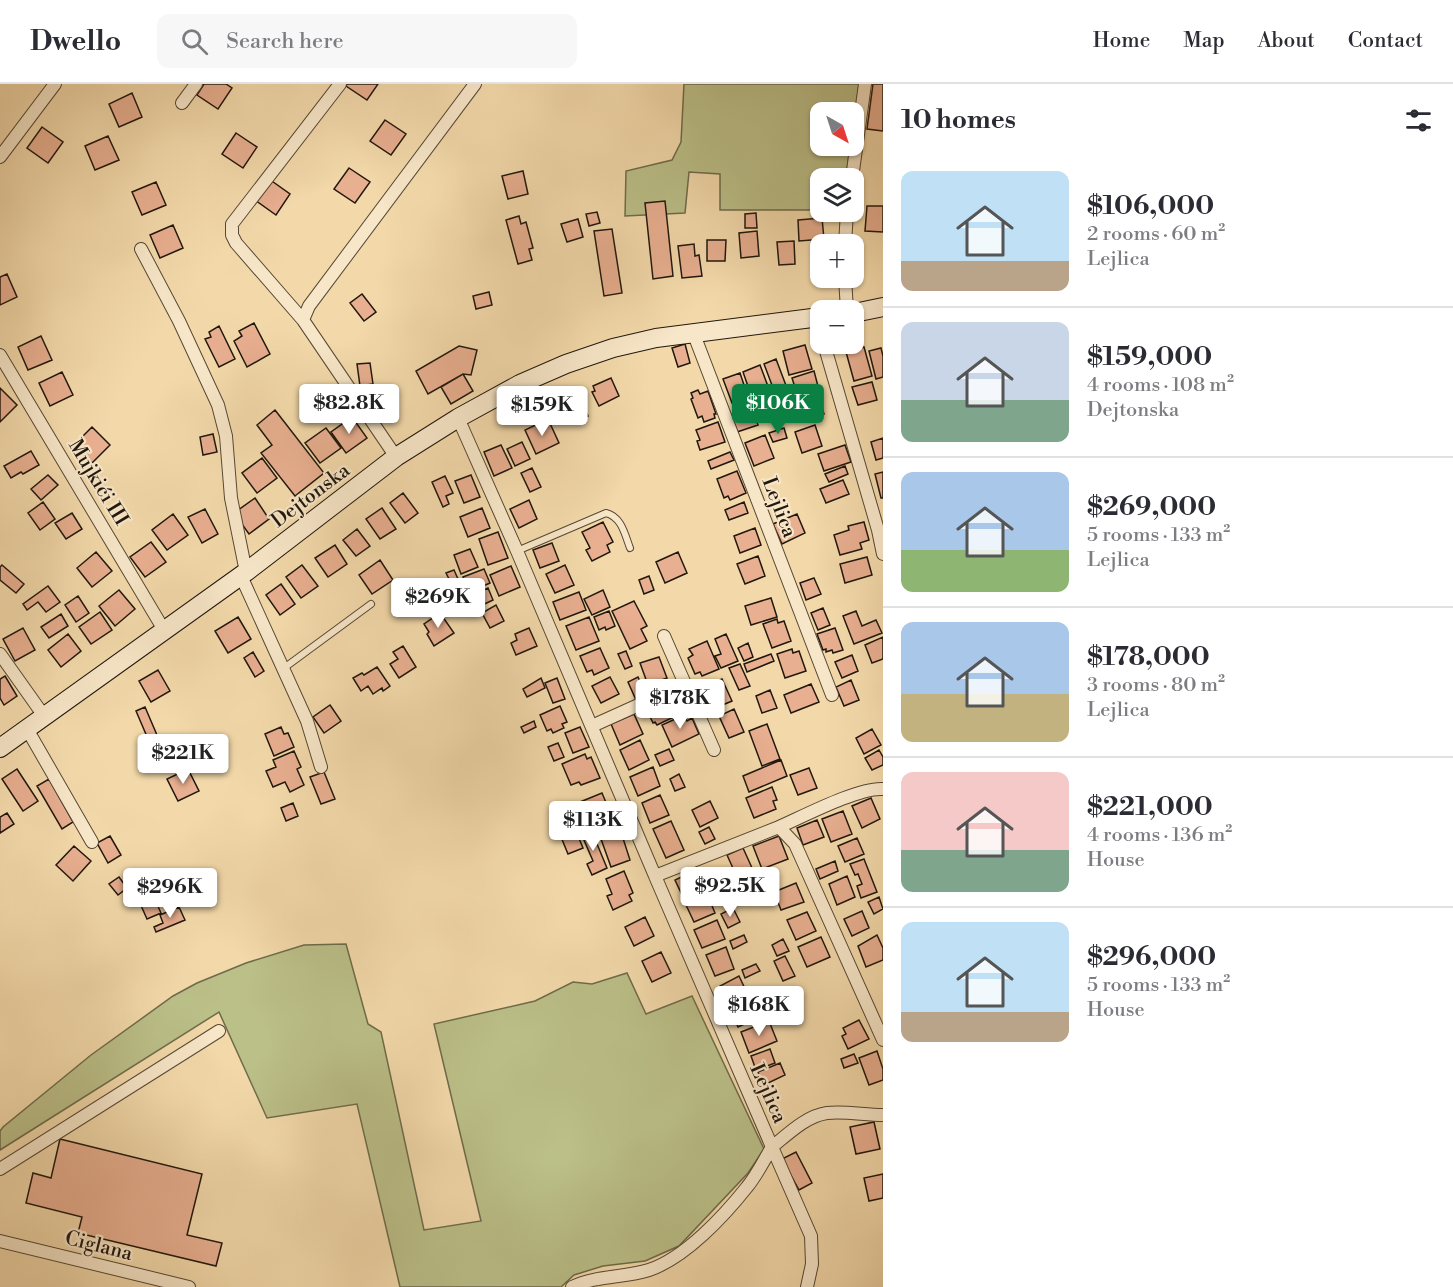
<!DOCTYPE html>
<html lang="en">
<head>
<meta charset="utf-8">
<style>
	body { margin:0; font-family:"Libre Bodoni",serif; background:#f7f7f7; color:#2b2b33; height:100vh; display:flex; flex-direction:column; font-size:22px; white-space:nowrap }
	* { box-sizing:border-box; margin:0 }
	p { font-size:20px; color:#7c7c81 }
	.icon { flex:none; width:33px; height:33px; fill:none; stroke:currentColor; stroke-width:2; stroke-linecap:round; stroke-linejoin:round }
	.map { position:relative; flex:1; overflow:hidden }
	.drawer { display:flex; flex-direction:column; background:#fff; width:570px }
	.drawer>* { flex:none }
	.needle { width:39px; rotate:141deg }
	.buttons { position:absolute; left:810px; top:18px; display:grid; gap:12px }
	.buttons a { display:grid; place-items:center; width:54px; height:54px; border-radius:12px; background:#fff; box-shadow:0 2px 4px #0004; font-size:30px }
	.price { position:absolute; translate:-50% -51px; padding:0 14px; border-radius:6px; background:#fff; color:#222; font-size:20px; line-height:39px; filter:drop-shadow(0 2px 3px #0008) }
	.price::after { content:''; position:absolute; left:50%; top:36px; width:18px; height:14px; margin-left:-9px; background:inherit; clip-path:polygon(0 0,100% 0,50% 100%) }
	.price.current { background:#0b8043; color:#fff }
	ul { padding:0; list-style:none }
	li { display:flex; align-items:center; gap:18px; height:150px; padding:0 18px }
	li+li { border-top:2px solid #e1e1e2 }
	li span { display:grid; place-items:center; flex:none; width:168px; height:120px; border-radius:12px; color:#555 }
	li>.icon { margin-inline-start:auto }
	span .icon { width:72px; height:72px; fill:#fffc; stroke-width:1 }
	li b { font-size:26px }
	h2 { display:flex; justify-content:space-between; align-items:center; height:72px; padding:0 18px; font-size:26px }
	header { display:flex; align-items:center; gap:36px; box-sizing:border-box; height:84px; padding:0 30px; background:#fff; border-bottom:2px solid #e1e1e2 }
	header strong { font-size:28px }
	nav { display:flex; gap:33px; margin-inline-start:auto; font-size:21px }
	.search { width:420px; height:54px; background:#f7f7f7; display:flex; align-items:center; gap:15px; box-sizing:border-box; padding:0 21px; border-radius:12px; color:#7c7c81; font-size:22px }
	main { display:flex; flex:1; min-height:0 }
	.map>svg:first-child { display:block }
</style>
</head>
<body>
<header>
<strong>Dwello</strong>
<div class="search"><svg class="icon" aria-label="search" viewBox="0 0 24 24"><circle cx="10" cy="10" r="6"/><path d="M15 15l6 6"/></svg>Search here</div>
<nav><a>Home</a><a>Map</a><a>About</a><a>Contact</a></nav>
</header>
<main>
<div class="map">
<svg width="883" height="1203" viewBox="0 0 883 1203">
	<rect width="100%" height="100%" fill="#f3d9aa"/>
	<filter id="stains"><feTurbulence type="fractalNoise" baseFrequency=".00333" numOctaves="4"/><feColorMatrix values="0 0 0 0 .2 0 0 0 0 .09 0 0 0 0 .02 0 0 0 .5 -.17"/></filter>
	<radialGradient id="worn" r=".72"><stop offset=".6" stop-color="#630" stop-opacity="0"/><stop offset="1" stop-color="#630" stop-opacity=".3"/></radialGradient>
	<path fill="#bbbf88" stroke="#6e6b4a" stroke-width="1.5" d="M684 0H859L854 39V28H820V62H850L846 94H820V126H720V90L689 88 685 129 625 132 626 87 672 76 681 58Z
		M346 860 368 940 381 948 424 1146 481 1137 434 940 535 917 573 898 592 900 627 889 646 930 692 912 764 1065 748 1089 679 1162 645 1177 603 1182 574 1191 561 1203H400L357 1020 267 1034 219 928 0 1066V1047L3 1043 91 971 173 912 197 899 246 879 304 861Z"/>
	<path fill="#e8af90" stroke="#20170d" stroke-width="1.5" d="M204 0H226L232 4 218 25 197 11Z
		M347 0H378L367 16 346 2Z
		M873 0H883V47L867 45Z
		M132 9 142 33 119 43 109 20Z
		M385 36 406 50 391 71 370 57Z
		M42 43 63 58 48 79 27 64Z
		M236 49 257 63 243 84 222 70Z
		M108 52 119 76 95 86 85 62Z
		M349 84 370 98 355 119 334 105Z
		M523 87 528 110 508 115 502 92Z
		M269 95 290 110 276 131 255 116Z
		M156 98 166 121 142 131 132 108Z
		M665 117 673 192 653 195 645 119Z
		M867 122H883V148L865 147Z
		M597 128 600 139 589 142 586 130Z
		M756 129 757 144H745V130Z
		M519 132 521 140 526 138 533 164 529 165 532 176 518 180 506 136Z
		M822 134 824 155 799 157 798 136Z
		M578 135 583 153 567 158 561 140Z
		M173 141 183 164 160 174 150 151Z
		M612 145 622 209 604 212 594 147Z
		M757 147 759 172 741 174 739 149Z
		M707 156H726L725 177H707Z
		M794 157 795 180 779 181 777 158Z
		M694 160 695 172 699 171 702 192 682 194 678 162Z
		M7 190 17 213 0 221V193Z
		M489 208 492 221 476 225 473 212Z
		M362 210 376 228 364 237 350 219Z
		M254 239 270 270 247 283 234 257 242 252 239 247Z
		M219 242 235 275 219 283 205 255 211 253 209 248Z
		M41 252 52 276 28 286 18 263Z
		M685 260 690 279 678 283 672 264Z
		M805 261 812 285 789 291 783 267Z
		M459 262 477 266 471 291 463 290 428 310 416 287Z
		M864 263 872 292 854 297 846 268Z
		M881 264 883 272V293L876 295 869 267Z
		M776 275 793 320 781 325 764 280Z
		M370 279 373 300 360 302 357 280Z
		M760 281 769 305 751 311 743 288Z
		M814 287 819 306 798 313 792 294Z
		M62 288 73 311 50 322 39 299Z
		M740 289 748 313 732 319 723 295Z
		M463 290 473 307 451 320 441 303Z
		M611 294 619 312 599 322 592 308 595 307 593 302Z
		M872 298 877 316 858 321 852 303Z
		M0 304 17 321 0 338Z
		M698 306 700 310 708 307 716 330H714L715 334 704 338 702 332 698 334 691 315 693 314 691 309Z
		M818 309 824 330 805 337 799 315Z
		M580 313 588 332 569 340 561 322Z
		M558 322 564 336 556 340 550 326Z
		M275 326 324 389 295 412 261 369 272 361 257 341Z
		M753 328 758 341 737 348 733 336Z
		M352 333 367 354 346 369 331 348Z
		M548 335 559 359 536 370 525 346Z
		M718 338 725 358 700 366 697 357 700 356 696 346Z
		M815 341 822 362 802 369 795 348Z
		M92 343 110 361 92 379 74 361Z
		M326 344 341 364 320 379 305 359Z
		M784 344 787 354 773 358 769 349Z
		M213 350 217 368 203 371 200 353Z
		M765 351 774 374 754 382 745 359Z
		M883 354V374L876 376 871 358Z
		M522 358 530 375 515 382 507 365Z
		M501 361 512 384 494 392 484 368Z
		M845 361 851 378 824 387 818 370Z
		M31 367 39 381 23 390 21 388 11 394 4 382Z
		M730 368 734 376 711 385 708 377Z
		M262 374 277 394 257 409 242 389Z
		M845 382 848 390 829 398 825 390Z
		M532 384 541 403 530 408 521 389Z
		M737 387 746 409 730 416 728 412 724 414 717 395Z
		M883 388V414H881L875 390Z
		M48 391 58 401 41 416 31 405Z
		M471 391 480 413 464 419 455 397Z
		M445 392 453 409 446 412 449 420 443 423 432 398Z
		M843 396 849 410 826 419 820 405Z
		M403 409 418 429 405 439 390 419Z
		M255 414 269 435 249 450 234 429Z
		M529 416 537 435 519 444 510 425Z
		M43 418 55 435 40 446 28 429Z
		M744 418 748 429 729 436 725 426Z
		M382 424 396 445 380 455 366 435Z
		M482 424 490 444 468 453 460 433Z
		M205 425 218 450 202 459 188 433Z
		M72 429 82 445 66 455 55 439Z
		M173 430 188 451 167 466 152 446Z
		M797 430 805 449 782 460 773 440Z
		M603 438 613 458 607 461 610 468 592 477 586 466 590 464 582 448Z
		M864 438 869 456 860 459 862 465 840 471 834 451 849 446 848 442Z
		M755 444 761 461 740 469 734 452Z
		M357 445 370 462 356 472 343 456Z
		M498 448 508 474 488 481 479 455Z
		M151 458 166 478 145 493 130 473Z
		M552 459 559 477 540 484 533 466Z
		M335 461 347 480 328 493 315 474Z
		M470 465 478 483 461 490 454 471Z
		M96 468 112 487 92 503 77 484Z
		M678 468 687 489 665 499 656 478Z
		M758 472 765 492 745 500 737 480Z
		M867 473 872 491 845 499 840 480Z
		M380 476 393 496 372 510 359 491Z
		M2 481 24 500 16 509 0 496V483Z
		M302 481 318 502 301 514 286 493Z
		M565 481 574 501 555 509 546 490Z
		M511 482 520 503 499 512 490 491Z
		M484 485 490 499 469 508 463 493Z
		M454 486 458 495 451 499 446 489Z
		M649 492 654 506 644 510 639 496Z
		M814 494 821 510 806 516 800 499Z
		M281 500 295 520 280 531 266 511Z
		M48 502 60 518 46 528 38 518 27 526 23 520Z
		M488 504 493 516 478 523 473 511Z
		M119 506 135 525 115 542 99 522Z
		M603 506 610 523 592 531 584 515Z
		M579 508 586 526 560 536 553 518Z
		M78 512 89 529 76 538 65 521Z
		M466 512 472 525 462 530 456 516Z
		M771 514 777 533 751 541 745 522Z
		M634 517 647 542 641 545 647 557 630 565 612 527Z
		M496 521 504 537 490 544 482 529Z
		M823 524 830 541 818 546 811 529Z
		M609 527 615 542 606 546 605 543 599 546 594 533Z
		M856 527 862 542 876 536 882 549 854 560 843 532Z
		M100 528 112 546 91 560 79 543Z
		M440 529 454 549 434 562 427 550 429 548 424 540Z
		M61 530 68 542 49 554 41 543Z
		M238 533 251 555 228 569 215 547Z
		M589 533 599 557 576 566 566 542Z
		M777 535 778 539 784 537 791 557 772 564 763 540Z
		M23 544 35 566 15 577 3 555Z
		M529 544 537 562 516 571 511 559 517 556 515 550Z
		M835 544 843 566 833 569 832 566 826 568V565L823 566 817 550Z
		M68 550 81 567 61 583 48 566Z
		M726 550 738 577 721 584 715 572 721 570 715 555Z
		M883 553V575L872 579 865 561Z
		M707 557 719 585 702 592 700 588 695 590 688 574 693 571 689 565Z
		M748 559 753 573 744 577 738 564Z
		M403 562 416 583 399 594 390 580 398 575 393 568Z
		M600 564 609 584 594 591 592 586 587 588 580 572Z
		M792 565 793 569 799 567 806 587 785 594 777 570Z
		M626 567 632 582 625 585 618 570Z
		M253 568 264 587 255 593 244 574Z
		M771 570 774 577 747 588 744 580Z
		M852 571 858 587 842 594 835 578Z
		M659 573 667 594 648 601 640 579Z
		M740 580 750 602 739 606 729 584Z
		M377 583 390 602 383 607 382 604 373 610 368 602 361 607 353 594 362 589 364 591Z
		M158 586 170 607 151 618 139 597Z
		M5 592 17 612 4 621 0 614V595Z
		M610 593 619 610 601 619 592 602Z
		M638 593 646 611 636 616 628 598Z
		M541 594 545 604 527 613 523 605Z
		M557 594 565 615 553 619 545 599Z
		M722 595 732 617 713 625 703 603Z
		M851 596 859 616 844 622 836 603Z
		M811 600 819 618 791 629 784 611Z
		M770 606 777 624 762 629 756 612Z
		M674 612 682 629 657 641 655 638 653 639 645 622 657 616 659 619Z
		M330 621 341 637 324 649 313 633Z
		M560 622 567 638 562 640 564 644 553 649 551 645 547 647 540 631Z
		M145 623 160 658 151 662 136 627Z
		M734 625 744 648 729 654 719 632Z
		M634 630 643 650 620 661 611 640Z
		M684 631 687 637 692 634 699 650 672 663 662 641Z
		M534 637 536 643 524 649 521 643Z
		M767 640 780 675 762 682 749 647Z
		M281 643 284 650 288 649 294 663 274 672 265 650Z
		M580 643 589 663 573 669 565 649Z
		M872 645 881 661 864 670 856 654Z
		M640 656 649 676 629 686 620 666Z
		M558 659 564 673 554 677 548 663Z
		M669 665 674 676 660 682 655 671Z
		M879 666 883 673V681L872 686 865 674Z
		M294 667 301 683 297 685 304 701 290 708 285 698 273 703 266 687 276 683 273 676Z
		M585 670 587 675 591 673 600 694 581 701 579 698 571 701 562 680Z
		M781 676 787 692 749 708 743 692Z
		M653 683 660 702 638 712 630 693Z
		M809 684 817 704 798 711 790 691Z
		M17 685 38 717 23 727 2 695Z
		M188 685 199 707 178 717 167 695Z
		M324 688 335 715 321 720 310 693Z
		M679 690 685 703 675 707 670 695Z
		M49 695 73 738 62 745 37 702Z
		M772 703 777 716 773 717 776 725 754 734 746 714Z
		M602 709 610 728 587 737 580 718Z
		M660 711 669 731 650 739 642 719Z
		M871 714 880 735 862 744 852 722Z
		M710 717 718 734 700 743 692 726Z
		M293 719 298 732 286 737 281 724Z
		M843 727 852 750 831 758 822 735Z
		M7 729 14 740 0 749V733Z
		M817 736 824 753 803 761 797 744Z
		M671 737 684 766 666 774 653 745Z
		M590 743 607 784 592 791 587 780 593 777 580 747Z
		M709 743 715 755 705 760 699 748Z
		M576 747 583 764 568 770 561 753Z
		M621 748 630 776 611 783 601 755Z
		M110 752 121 771 108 779 97 759Z
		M779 752 788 775 762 785 753 762Z
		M857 754 864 770 845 778 838 762Z
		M74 762 91 777 73 797 56 781Z
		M743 764 753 786 737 793 727 771Z
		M864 775 877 808 861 814 857 802 862 800 858 790 855 791 850 780Z
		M835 777 838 787 820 795 816 785Z
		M624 787 633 809 629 811 632 817 613 826 607 812 612 810 606 795Z
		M692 788 700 806 683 813 675 796Z
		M151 791 158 804 143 812 137 799Z
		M847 792 855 813 837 821 829 800Z
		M119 793 127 804 118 811 109 800Z
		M796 799 804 818 781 826 774 808Z
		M153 811 161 829 147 835 139 817Z
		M708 812 715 829 694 838 686 821Z
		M879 813 883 825 874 830 868 818Z
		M179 823 185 836 156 848 154 843 163 839 160 831Z
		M733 824 740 838 728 844 721 830Z
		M862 827 869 844 852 852 844 835Z
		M807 828 816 847 796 856 787 836Z
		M645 833 654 852 634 862 625 843Z
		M717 836 725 855 702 864 694 846Z
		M744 851 747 858 733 865 730 857Z
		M877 851 883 864V876L866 883 858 862Z
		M821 853 830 873 807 883 798 863Z
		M783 855 789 867 777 872 772 861Z
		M726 863 734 885 715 892 706 871Z
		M661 868 671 889 652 898 642 877Z
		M785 872 795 892 783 897 774 877Z
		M756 880 760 887 745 894 742 886Z
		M739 892 747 909 728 918 720 902Z
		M753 914 760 933 738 943 730 924Z
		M859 936 869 955 848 965 842 952 846 950 843 944Z
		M769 937 777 957 749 969 741 948Z
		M770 965 775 979 756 986 751 972Z
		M877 967 883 985V996L869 1001 859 974Z
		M854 970 858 979 844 984 841 975Z
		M780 979 785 991 764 1001 758 988Z
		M874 1038 880 1065 856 1070 850 1043Z
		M60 1055 202 1090 187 1151 222 1159 216 1182 78 1149 82 1133 26 1119 33 1089 51 1094Z
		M796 1068 812 1099 799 1106 782 1075Z
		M883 1090V1114L869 1117 864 1094Z"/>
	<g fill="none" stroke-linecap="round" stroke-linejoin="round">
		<defs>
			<path id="lane" d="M517 467 606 429C622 433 625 451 630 464
				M284 584 371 520"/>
			<path id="street" d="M340 0 232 140V151L236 159 303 236 396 373
				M182 19 196 0
				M0 73 55 0
				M852 94 865 0
				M845 160 847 128
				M141 165 179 237 218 321 226 352 231 414 246 488
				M845 194 847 226
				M816 233 820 248
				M303 236 309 222 475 0
				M693 248 832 611
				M824 260 878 446 883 470
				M0 271 164 546
				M458 334 517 467 655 792 779 743 795 760 883 956
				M241 492 307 637 321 683
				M664 552 714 666
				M0 570 44 632
				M592 642 685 600
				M27 645 92 758
				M779 743C802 733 859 703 883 705
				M655 792 772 1063C788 1050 806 1032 827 1029 845 1027 865 1031 883 1031
				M772 1063 811 1152 812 1180 807 1203
				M0 1085 219 947
				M0 1157 189 1203
				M572 1203C597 1191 624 1194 649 1186 685 1174 724 1132 747 1103 757 1091 764 1076 772 1063"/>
			<path id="secondary" d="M854 229 883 223
				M0 664 246 488 396 373 458 334 520 300 566 280 613 264 656 254 820 233"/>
		</defs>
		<use href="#lane" stroke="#554834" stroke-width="8"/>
		<use href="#street" stroke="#554834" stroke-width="14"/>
		<use href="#secondary" stroke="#20170d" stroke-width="20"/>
		<use href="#lane" stroke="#f7e6c8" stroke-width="6"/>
		<use href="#street" stroke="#f7e6c8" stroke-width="12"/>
		<use href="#secondary" stroke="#f7e6c8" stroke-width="18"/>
	</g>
	<g text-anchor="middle" stroke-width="4.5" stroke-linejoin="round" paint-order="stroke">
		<g font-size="20" fill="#20170d" stroke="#f7e6c8">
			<text transform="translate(99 398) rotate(59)" y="7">Mujkići III</text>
			<text transform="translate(310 411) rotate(-37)" y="7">Dejtonska</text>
			<text transform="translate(780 423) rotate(69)" y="7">Lejlica</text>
			<text transform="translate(769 1009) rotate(66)" y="7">Lejlica</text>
			<text transform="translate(99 1161) rotate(14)" y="7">Ciglana</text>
		</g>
	</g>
	<rect width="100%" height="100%" filter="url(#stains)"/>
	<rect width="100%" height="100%" fill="url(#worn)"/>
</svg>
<div class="buttons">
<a><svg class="needle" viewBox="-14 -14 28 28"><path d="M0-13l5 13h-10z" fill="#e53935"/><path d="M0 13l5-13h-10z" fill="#7c7c81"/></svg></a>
<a><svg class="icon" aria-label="layers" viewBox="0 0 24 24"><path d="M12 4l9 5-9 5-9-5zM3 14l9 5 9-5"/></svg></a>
<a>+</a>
<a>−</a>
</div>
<b class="price" style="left:349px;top:351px">$82.8K</b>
<b class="price current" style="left:778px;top:351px">$106K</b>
<b class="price" style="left:542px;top:353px">$159K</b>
<b class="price" style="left:438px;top:545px">$269K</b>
<b class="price" style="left:680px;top:646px">$178K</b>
<b class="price" style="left:183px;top:701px">$221K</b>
<b class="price" style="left:593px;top:768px">$113K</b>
<b class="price" style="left:730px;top:834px">$92.5K</b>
<b class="price" style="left:170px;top:835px">$296K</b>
<b class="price" style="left:759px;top:953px">$168K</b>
</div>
<section class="drawer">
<h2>10 homes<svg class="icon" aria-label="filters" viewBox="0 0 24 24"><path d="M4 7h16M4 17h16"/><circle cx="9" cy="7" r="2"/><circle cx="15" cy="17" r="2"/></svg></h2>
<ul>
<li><span style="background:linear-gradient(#bfe0f5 75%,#b9a48a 0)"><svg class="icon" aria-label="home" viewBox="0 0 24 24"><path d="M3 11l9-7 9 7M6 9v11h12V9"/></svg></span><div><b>$106,000</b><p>2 rooms · 60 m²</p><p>Lejlica</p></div></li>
<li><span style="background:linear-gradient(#c9d6e8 65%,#7fa58c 0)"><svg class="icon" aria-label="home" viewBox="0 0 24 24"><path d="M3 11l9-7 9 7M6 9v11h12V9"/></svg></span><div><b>$159,000</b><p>4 rooms · 108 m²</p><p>Dejtonska</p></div></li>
<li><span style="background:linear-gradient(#a9c7e8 65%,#8fb573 0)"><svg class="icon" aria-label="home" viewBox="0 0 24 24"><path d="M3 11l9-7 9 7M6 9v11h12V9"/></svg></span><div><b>$269,000</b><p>5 rooms · 133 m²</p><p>Lejlica</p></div></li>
<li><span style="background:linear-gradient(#a9c7e8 60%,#c2b280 0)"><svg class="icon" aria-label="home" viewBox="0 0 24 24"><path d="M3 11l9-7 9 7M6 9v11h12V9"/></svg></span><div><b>$178,000</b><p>3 rooms · 80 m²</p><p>Lejlica</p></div></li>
<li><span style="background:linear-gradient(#f6c9c9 65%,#7fa58c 0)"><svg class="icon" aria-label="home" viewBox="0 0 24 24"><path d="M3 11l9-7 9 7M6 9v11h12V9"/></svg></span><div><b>$221,000</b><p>4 rooms · 136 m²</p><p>House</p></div></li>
<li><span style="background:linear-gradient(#bfe0f5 75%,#b9a48a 0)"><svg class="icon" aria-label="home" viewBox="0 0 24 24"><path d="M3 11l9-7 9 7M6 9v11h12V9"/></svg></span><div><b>$296,000</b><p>5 rooms · 133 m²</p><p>House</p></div></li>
</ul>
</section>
</main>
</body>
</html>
